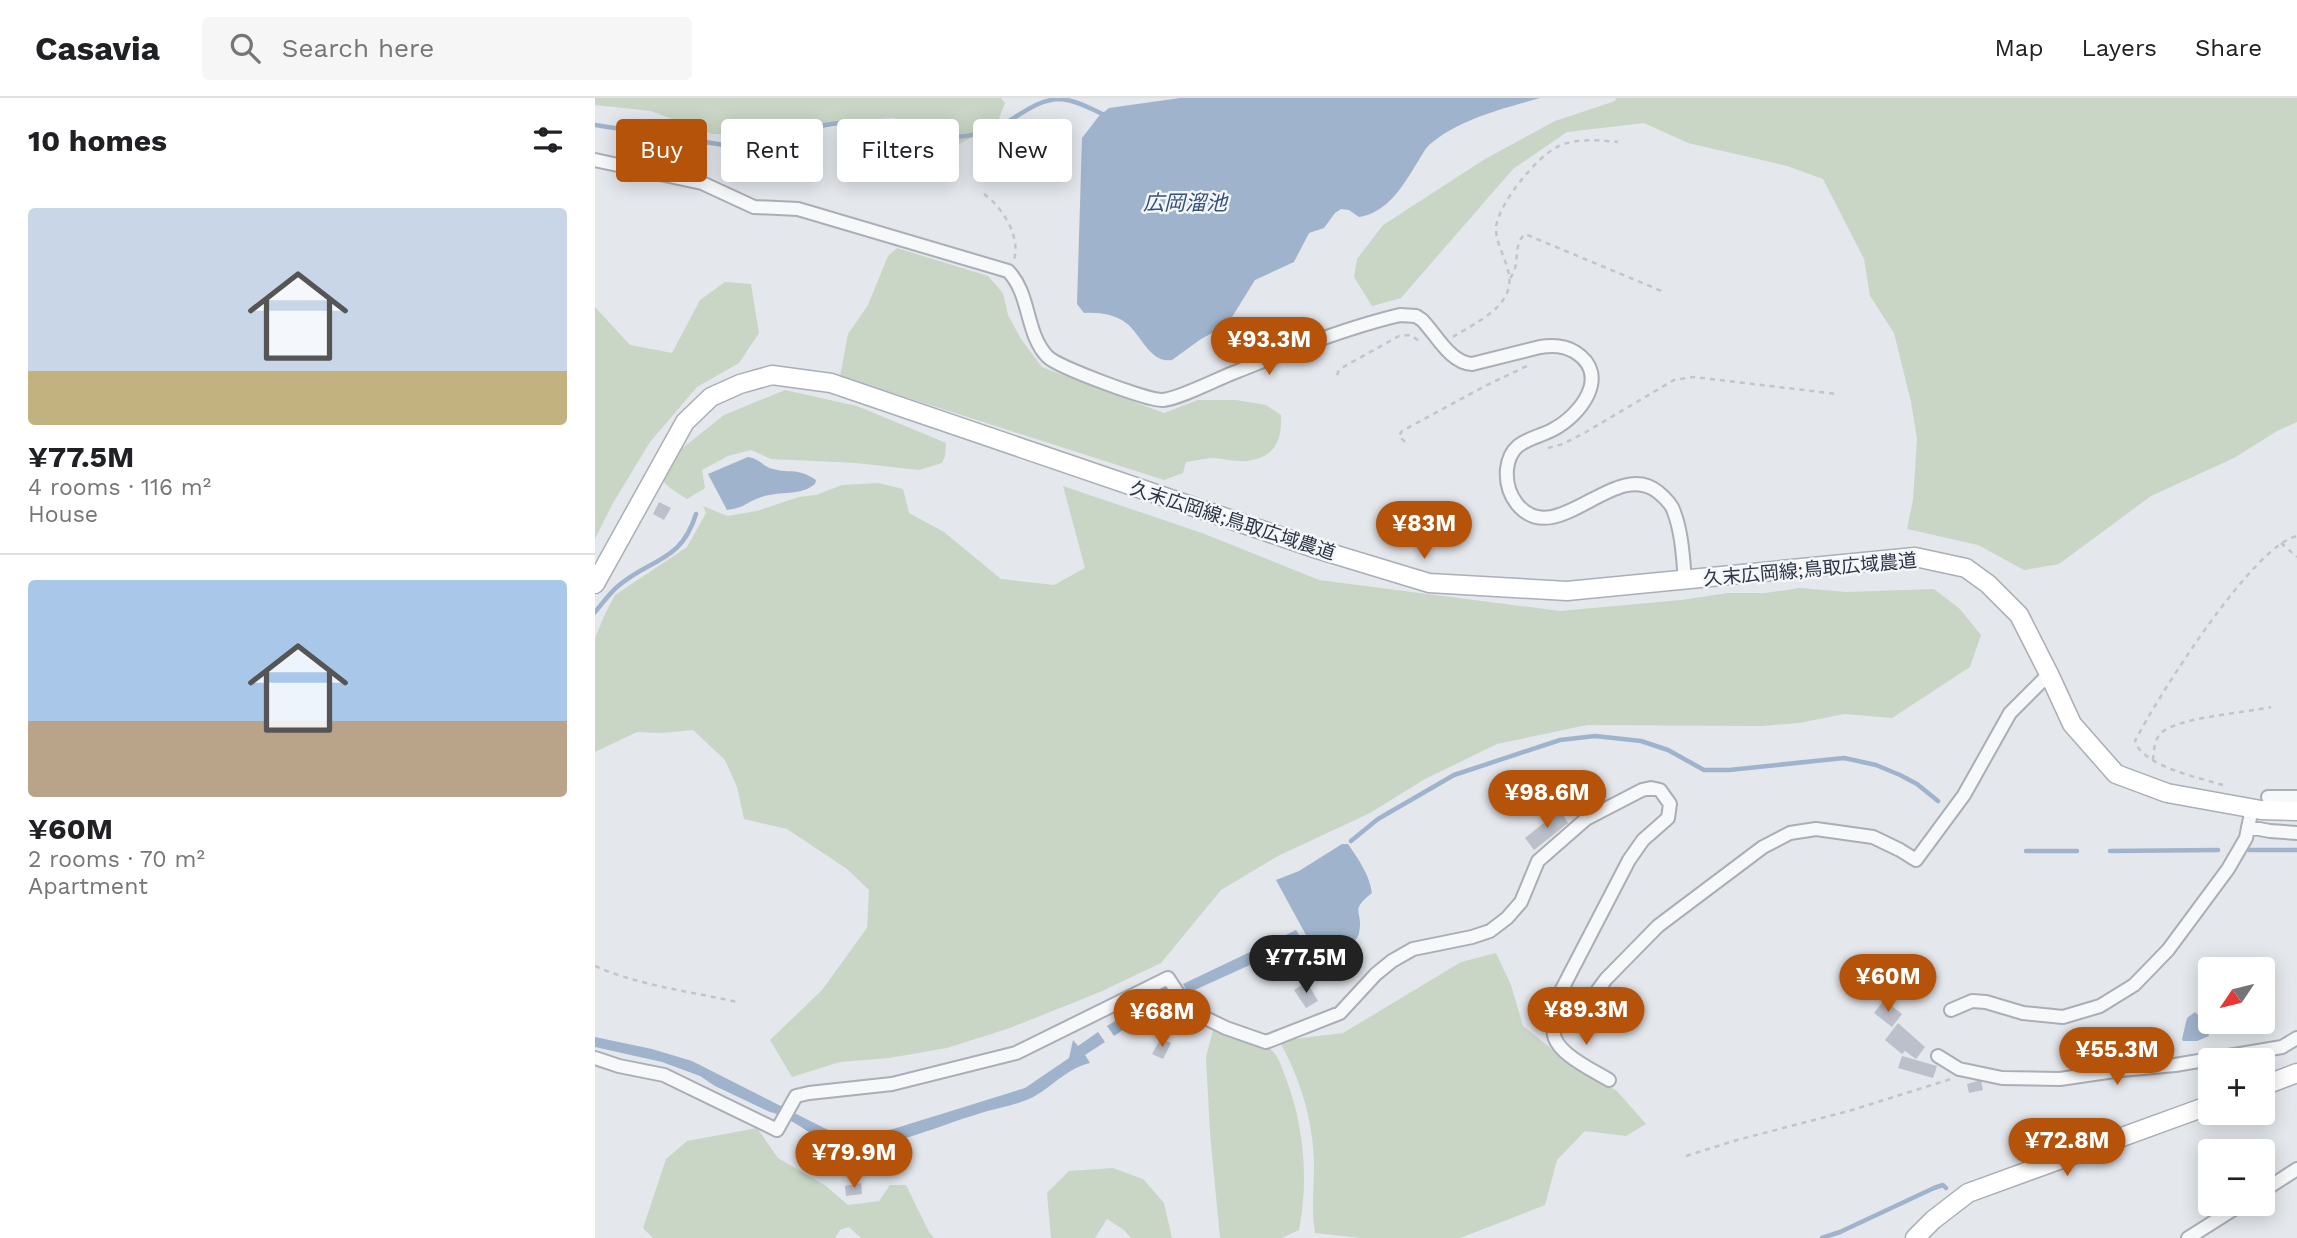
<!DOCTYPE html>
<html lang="en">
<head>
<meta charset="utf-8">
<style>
	body { margin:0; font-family:"Work Sans","Noto Sans JP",sans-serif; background:#f6f6f6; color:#202124; height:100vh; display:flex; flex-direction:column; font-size:26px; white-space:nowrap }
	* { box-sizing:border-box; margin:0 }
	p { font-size:23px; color:#757577 }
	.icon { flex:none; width:38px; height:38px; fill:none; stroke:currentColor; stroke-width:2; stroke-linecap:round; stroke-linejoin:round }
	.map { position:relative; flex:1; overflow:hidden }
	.details { display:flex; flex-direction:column; background:#fff; width:595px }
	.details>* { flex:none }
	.hud { position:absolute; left:21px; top:21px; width:665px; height:63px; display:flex; gap:14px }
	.needle { width:46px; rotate:235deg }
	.fabs { position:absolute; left:1603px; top:859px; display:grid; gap:14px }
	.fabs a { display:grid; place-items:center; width:77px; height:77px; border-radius:7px; background:#fff; box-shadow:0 4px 18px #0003; font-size:35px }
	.price { position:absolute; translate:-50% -60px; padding:0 16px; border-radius:24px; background:#b45309; color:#fff; font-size:23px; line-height:46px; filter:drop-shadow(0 2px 4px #0008) }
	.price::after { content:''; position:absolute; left:50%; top:42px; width:21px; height:16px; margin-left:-10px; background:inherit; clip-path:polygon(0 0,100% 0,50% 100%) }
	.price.active { background:#222; color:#fff }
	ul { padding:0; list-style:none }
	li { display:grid; align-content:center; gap:14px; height:371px; padding:0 28px }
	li+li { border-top:2px solid #e0e0e0 }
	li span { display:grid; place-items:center; height:217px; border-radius:7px; color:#555 }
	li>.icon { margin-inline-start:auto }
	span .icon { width:126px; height:126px; fill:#fffc; stroke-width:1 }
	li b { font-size:30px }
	h2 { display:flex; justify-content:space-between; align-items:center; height:84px; padding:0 28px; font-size:30px }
	.chip { padding:0 24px; border-radius:7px; background:#fff; box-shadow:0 4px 18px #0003; font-size:24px; line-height:63px }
	.chip.active { background:#b45309; color:#fff }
	header { display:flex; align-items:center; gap:42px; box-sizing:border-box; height:98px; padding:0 35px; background:#fff; border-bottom:2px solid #e0e0e0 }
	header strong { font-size:33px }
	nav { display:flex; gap:38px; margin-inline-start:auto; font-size:24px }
	.search { width:490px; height:63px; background:#f6f6f6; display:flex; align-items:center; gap:18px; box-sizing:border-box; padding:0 24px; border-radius:7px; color:#757577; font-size:26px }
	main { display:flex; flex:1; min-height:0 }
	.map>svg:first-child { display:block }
</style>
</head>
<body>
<header>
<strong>Casavia</strong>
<div class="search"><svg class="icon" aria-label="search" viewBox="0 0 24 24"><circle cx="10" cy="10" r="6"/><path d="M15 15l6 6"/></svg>Search here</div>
<nav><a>Map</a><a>Layers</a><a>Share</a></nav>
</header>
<main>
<section class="details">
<h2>10 homes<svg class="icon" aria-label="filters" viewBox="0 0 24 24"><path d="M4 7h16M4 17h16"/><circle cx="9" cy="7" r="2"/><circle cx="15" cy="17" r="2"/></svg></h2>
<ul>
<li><span style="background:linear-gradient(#c9d6e8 75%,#c2b280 0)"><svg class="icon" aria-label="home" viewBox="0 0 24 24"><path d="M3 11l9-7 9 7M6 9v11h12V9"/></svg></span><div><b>¥77.5M</b><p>4 rooms · 116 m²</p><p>House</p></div></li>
<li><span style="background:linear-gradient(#a9c7e8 65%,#b9a48a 0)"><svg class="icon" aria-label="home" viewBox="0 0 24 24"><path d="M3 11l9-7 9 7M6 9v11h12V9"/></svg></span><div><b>¥60M</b><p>2 rooms · 70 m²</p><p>Apartment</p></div></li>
</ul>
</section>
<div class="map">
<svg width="1702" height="1140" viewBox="0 0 1702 1140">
	<rect width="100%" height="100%" fill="#e4e7ec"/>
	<path fill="#c9d6c5" d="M0 0H406L410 5 402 26 355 51 299 20 262 22 224 31 205 25 175 38 117 36 56 13 0 7Z
		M1021 0H1702V324L1682 333 1639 360 1556 398 1464 466 1429 472 1383 447 1312 431 1318 402 1322 341 1316 304 1299 235 1275 198 1269 161 1228 81 1192 68 1093 45 1049 25 972 34 918 71 806 200 777 208 759 179 762 161 788 127 890 61 960 23 1020 3Z
		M302 150 393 178 408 195 413 217 426 241 447 269 569 315 603 302H641L671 307 686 317C687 342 681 359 652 363 641 364 629 361 619 360 610 360 600 363 591 364L588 375 569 382 245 278 253 236 273 207 293 158Z
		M130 184 156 186 164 235 144 265 102 289 55 344 18 405 0 441V209L35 247 77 255 105 202Z
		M190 292 262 308 351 345 350 358 347 365 324 372 261 365 176 361 156 352 133 358 107 372 110 390 92 401 75 390 68 383 85 352 129 317Z
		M283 385 308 391 314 415 349 434 406 481 459 487 490 470 468 388 607 435 724 482 965 513 1086 502 1133 495H1170L1205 490 1251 494 1339 491 1365 511 1386 537 1375 569 1297 620 1249 616 1204 625 1168 628 992 627 902 646 830 681 775 715 683 758 626 792 566 865 505 894 415 930 352 950 294 960 245 964 197 979 175 942 227 892 272 830 274 792 252 771 192 731 149 721 142 689 130 662 98 632 67 635 42 634 0 654V540L10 516 20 497 92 449 111 415 108 408 132 418 162 413 204 399 221 397 247 387Z
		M901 855 916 887 928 928 981 970 1022 993 1051 1026 1031 1038 990 1033 962 1062 950 1107 865 1140H766L720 1135C716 1111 719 1090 719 1065 718 1023 706 983 686 946L691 942 748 935 866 864Z
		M619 928C627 932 635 938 643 941 654 944 665 943 674 950 683 956 686 968 690 978 709 1026 714 1081 704 1132L687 1140H625L615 1035 611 959Z
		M162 1030 183 1060 231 1088 253 1107 284 1103 295 1087H311L334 1134 339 1140H266L254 1129 245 1132 240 1140H58L48 1130 71 1061 92 1043Z
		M518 1070 548 1081 569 1105 577 1140H536L529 1132 512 1121 500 1140H456L452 1095 474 1073Z"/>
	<path fill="#9fb4cc" d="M585 0H945C909 10 862 22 834 47 829 52 826 59 822 65 808 88 792 115 764 119L754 112 746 111 740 115 729 130 714 135 699 164 660 182 632 227 606 241 577 262C555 266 546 236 531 225 520 216 503 214 489 215L482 206 487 40 504 18 514 10Z
		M153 359C164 360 168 369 178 371 197 376 201 369 221 382L220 386C205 399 183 392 164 400 150 405 149 410 132 412L113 376Z
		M747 746H753C764 762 774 776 777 795 753 814 769 812 764 835 762 845 739 865 730 872L681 782 704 773Z
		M701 832 706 840 701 846 593 895 588 886Z
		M575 893 581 900 552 914 555 920 540 924 519 938 512 928 536 913 543 901 547 907Z
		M1600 914 1610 924 1614 938 1602 943H1588L1587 941 1592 920Z
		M503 934 510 944 490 957 495 965C473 970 459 987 440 998 424 1007 401 1010 383 1016 342 1028 290 1053 248 1048 220 1044 200 1020 175 1014L120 988 105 978 67 964 0 949V939L57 951 97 963 229 1030 242 1035 261 1039 298 1031 430 990 474 960 478 942 483 948Z"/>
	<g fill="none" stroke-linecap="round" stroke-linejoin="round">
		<path stroke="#9fb4cc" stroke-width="4.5" d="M0 27 129 47C169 46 206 28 245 25 285 22 322 42 361 39 372 38 387 36 398 32 420 22 440 1 465 1 481 2 496 11 510 17
			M0 514C7 506 14 496 22 489 55 460 86 465 101 416
			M756 743 783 721 859 677 965 642 1000 638 1046 643 1073 652 1109 672H1134L1249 660 1281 667 1305 677 1322 686 1343 703
			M1654 752H1702
			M1431 753H1482
			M1515 753 1623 752
			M1227 1140 1245 1134 1339 1090 1348 1087 1351 1090"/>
	</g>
	<path fill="#bbc0ca" d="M64 404 76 410 69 422 58 416Z
		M965 712 973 725 939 752 930 740Z
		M712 884 723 903 711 910 699 892Z
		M1289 902 1307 916 1297 929 1279 915Z
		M1303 925 1330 949 1321 961 1310 953 1307 956 1290 942Z
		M566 940 576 945 568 961 557 956Z
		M1307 958 1342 968 1338 980 1303 970Z
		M1386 982 1388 992 1374 995 1372 986Z
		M266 1085 267 1096 251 1098 250 1088Z"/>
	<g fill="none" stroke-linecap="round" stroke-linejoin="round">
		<defs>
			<path id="street" d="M0 62 107 85 159 109 203 111 413 173C436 196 430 236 453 259 463 269 554 303 568 302 586 300 620 282 638 275 690 254 750 230 805 217L821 218 827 222C841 236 855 265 877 266L945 249C957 247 969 247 980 254 1017 277 985 318 957 332 946 338 933 340 923 348 916 354 913 362 912 371 911 383 914 396 922 406 961 454 1020 359 1063 394 1069 399 1077 406 1079 414 1087 435 1088 460 1090 482
				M1673 699H1702
				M1653 729 1675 733 1702 735
				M1356 912 1377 903 1391 904 1428 915 1468 919 1505 908 1539 887 1573 852 1633 771 1651 740 1657 710
				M971 913C967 919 961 925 959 931 955 953 998 972 1014 982
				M1343 958 1364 971 1407 980 1465 981 1526 972 1580 967 1687 949 1702 940
				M0 960 24 968 69 977 182 1032 201 998 214 995 297 986 421 955 573 880 594 912 631 930 671 944 745 915 781 876 797 863 818 851 877 839 895 833 912 820 926 804 943 763 991 721 1047 692 1056 690 1065 692 1075 706 1073 720 1048 742 1034 762 965 895 966 906 978 918 986 915 1011 881 1063 828 1168 749 1195 735 1221 731 1278 739 1305 752 1321 762 1369 697 1415 615 1454 576
				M1668 1093 1702 1071
				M1593 1140 1647 1106"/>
			<path id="secondary" d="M0 486 90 324 116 299 145 286 177 277 236 285 725 452 834 485 972 493 1320 459 1371 470 1393 486 1424 517 1454 576 1477 626 1521 676 1572 695 1666 712 1702 713
				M1668 988 1702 975
				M1320 1140 1338 1122 1373 1095 1615 1007"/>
		</defs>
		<use href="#street" stroke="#a9aeb7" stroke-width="16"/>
		<use href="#secondary" stroke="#a9aeb7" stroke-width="21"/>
		<path stroke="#c2c5cb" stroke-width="2.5" stroke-dasharray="5 5" stroke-linecap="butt" d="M389 96C407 109 426 138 419 162
			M915 180C926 168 917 147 930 136L1069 194
			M858 239C876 227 903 216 912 195 921 174 902 153 901 132 900 109 943 57 964 48 981 40 1005 42 1023 44
			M742 277 744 272 750 268 804 238 815 237 826 244
			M810 344 804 338 807 333 890 288 934 267
			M953 350 968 346 991 334 1079 282 1099 279 1242 296
			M1686 445 1702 459
			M1558 662C1559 653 1559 643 1565 636 1581 619 1651 615 1676 609
			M1628 687C1605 680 1547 668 1540 643 1562 600 1658 447 1702 438
			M0 868C45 888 94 893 142 904
			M1091 1058 1142 1042 1254 1013 1356 981"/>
		<use href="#street" stroke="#f7f8fa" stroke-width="12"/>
		<use href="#secondary" stroke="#fff" stroke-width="18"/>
	</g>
	<g text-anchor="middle" stroke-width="5" stroke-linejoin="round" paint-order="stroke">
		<g font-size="19" fill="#2b3445" stroke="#f4f6f9">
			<text transform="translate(638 422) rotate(18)" y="7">久末広岡線;鳥取広域農道</text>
			<text transform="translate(1215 471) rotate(-5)" y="7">久末広岡線;鳥取広域農道</text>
		</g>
		<g font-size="21" font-style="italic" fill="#34527a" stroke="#f4f6f9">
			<text x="590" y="112">広岡溜池</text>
		</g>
	</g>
</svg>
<div class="fabs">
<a><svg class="needle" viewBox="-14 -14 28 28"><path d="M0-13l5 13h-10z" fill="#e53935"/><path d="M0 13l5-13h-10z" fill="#757577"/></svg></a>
<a>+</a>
<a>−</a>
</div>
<b class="price" style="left:674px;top:279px">¥93.3M</b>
<b class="price" style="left:829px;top:463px">¥83M</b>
<b class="price" style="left:952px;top:732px">¥98.6M</b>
<b class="price active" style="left:711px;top:897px">¥77.5M</b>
<b class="price" style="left:1293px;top:916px">¥60M</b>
<b class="price" style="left:991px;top:949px">¥89.3M</b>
<b class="price" style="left:567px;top:951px">¥68M</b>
<b class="price" style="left:1522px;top:989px">¥55.3M</b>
<b class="price" style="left:1472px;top:1080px">¥72.8M</b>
<b class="price" style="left:259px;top:1092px">¥79.9M</b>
<div class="hud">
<a class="chip active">Buy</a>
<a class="chip">Rent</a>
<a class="chip">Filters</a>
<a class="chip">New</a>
</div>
</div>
</main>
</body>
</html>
